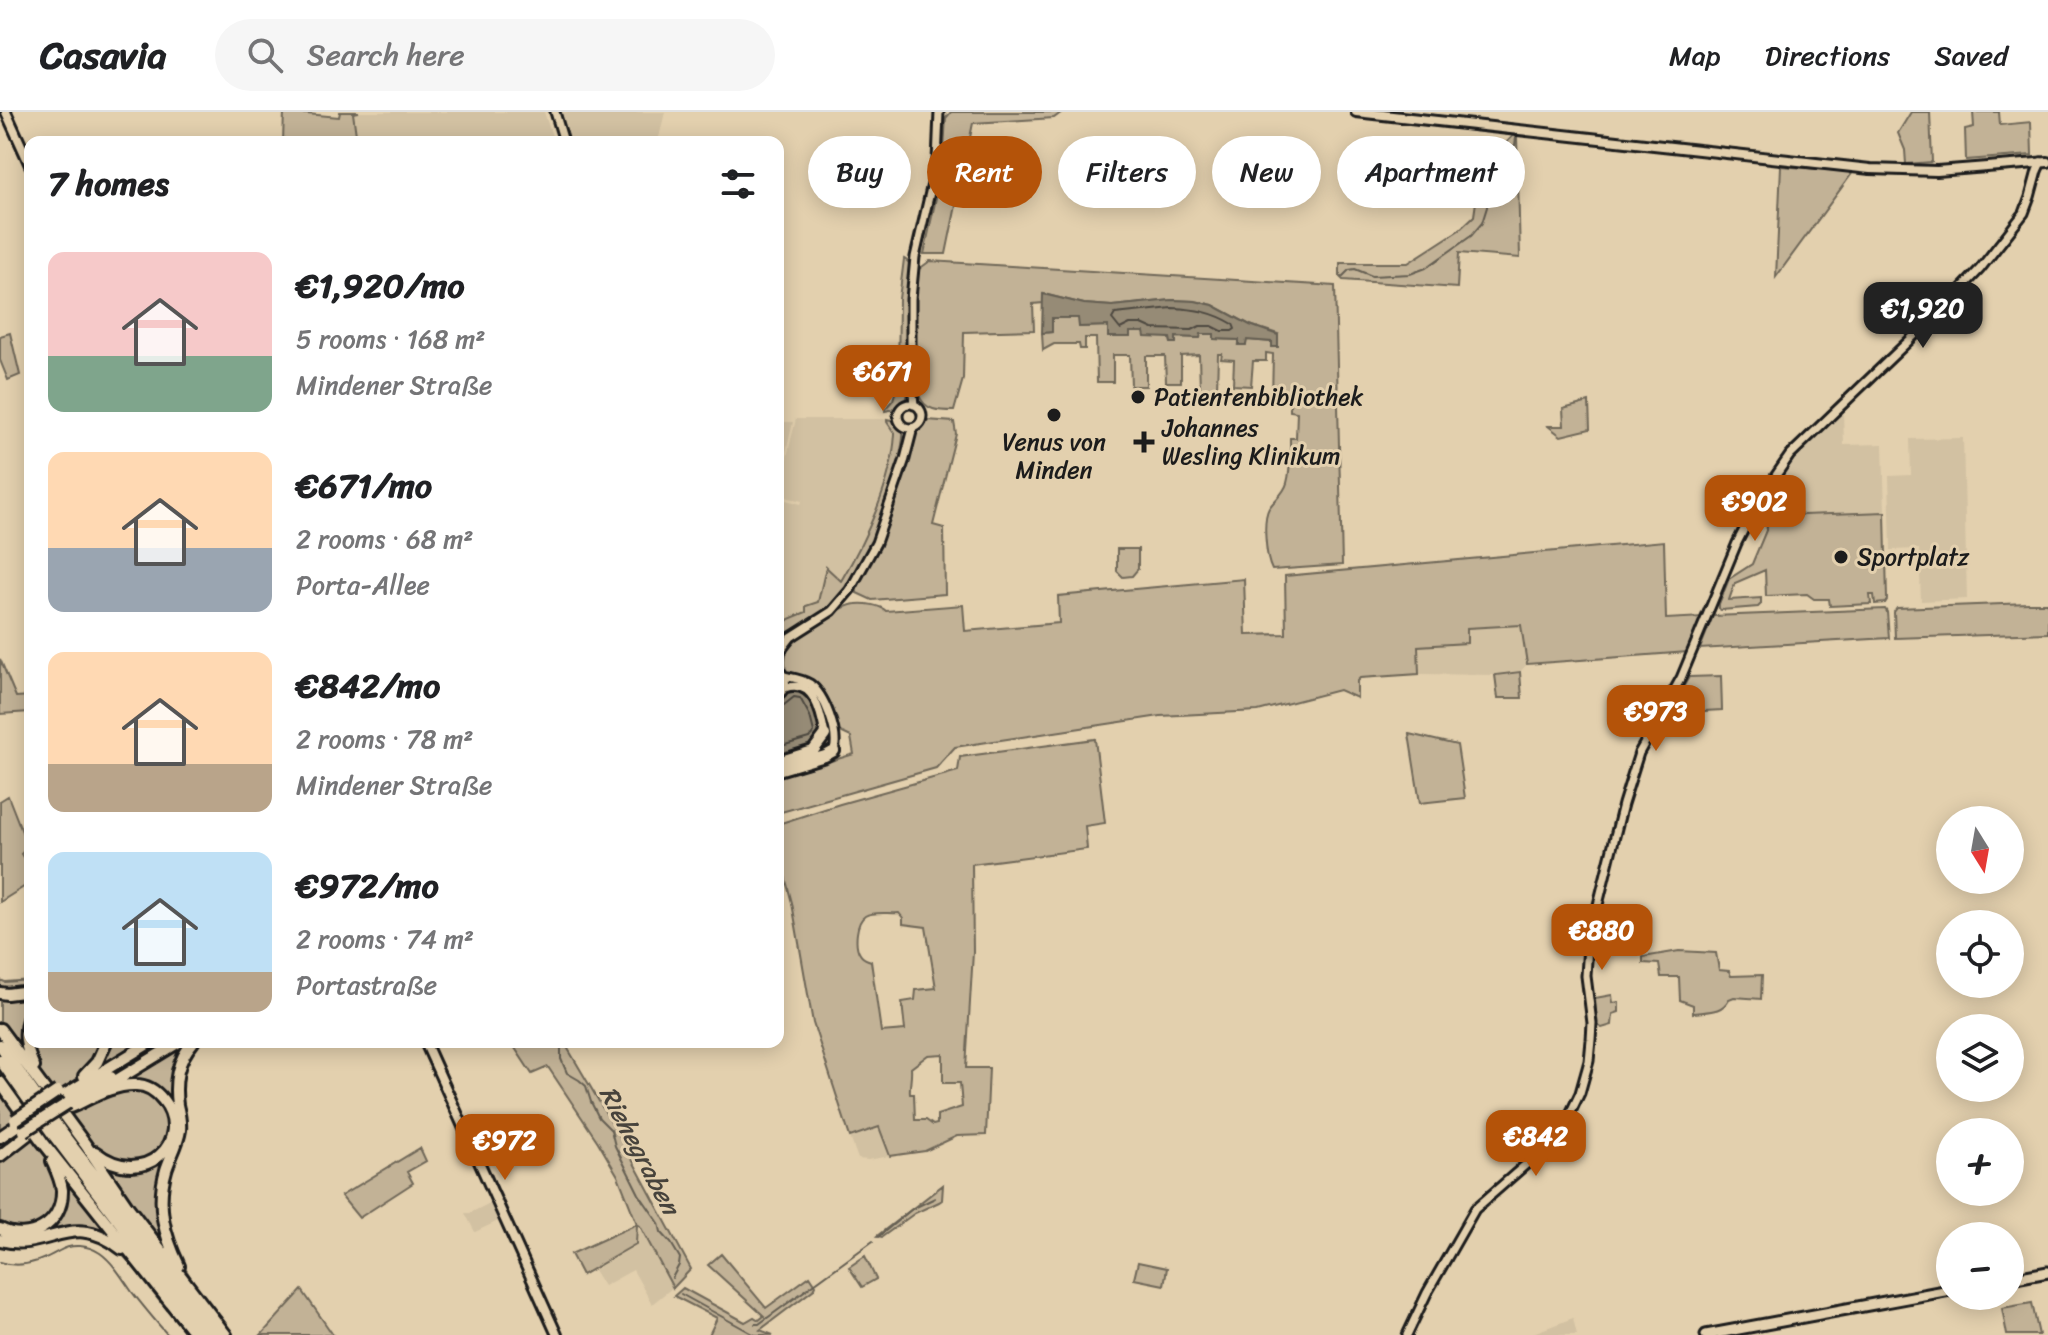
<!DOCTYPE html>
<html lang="en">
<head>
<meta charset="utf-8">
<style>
	body { margin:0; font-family:Sriracha,sans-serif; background:#f6f6f6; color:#202124; height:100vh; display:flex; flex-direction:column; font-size:30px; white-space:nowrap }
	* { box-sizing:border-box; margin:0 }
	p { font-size:26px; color:#757577 }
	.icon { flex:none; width:44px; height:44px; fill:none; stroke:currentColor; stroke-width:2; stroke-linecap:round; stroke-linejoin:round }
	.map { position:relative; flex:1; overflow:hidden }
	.side { position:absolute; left:24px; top:24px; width:760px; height:912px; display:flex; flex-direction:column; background:#fff; border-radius:16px; box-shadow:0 4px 20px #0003 }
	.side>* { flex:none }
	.banner { position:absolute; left:808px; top:24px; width:760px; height:72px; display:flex; gap:16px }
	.needle { width:52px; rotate:169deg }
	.controls { position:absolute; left:1936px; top:694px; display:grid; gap:16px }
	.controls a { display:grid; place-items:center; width:88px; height:88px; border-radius:50%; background:#fff; box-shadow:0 4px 20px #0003; font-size:40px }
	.price { position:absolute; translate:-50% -68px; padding:0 18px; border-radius:16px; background:#b45309; color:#fff; font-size:26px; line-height:52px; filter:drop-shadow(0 2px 4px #0008) }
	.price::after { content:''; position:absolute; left:50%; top:48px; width:24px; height:18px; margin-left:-12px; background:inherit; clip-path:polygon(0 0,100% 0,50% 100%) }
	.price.current { background:#222; color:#fff }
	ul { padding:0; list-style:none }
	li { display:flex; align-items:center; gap:24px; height:200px; padding:0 24px }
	li span { display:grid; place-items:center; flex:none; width:224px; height:160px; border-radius:16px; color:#555 }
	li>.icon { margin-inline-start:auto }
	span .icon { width:96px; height:96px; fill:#fffc; stroke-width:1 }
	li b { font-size:34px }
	h2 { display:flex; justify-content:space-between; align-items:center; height:96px; padding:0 24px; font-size:34px }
	.chip { padding:0 28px; border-radius:36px; background:#fff; box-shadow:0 4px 20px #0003; font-size:28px; line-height:72px }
	.chip.current { background:#b45309; color:#fff }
	header { display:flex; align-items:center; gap:48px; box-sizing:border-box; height:112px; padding:0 40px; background:#fff; border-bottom:2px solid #e0e0e0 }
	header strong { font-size:38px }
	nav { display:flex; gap:44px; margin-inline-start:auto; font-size:28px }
	.search { width:560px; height:72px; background:#f6f6f6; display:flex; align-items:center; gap:20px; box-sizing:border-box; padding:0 28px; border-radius:44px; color:#757577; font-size:30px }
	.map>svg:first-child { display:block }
</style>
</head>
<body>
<header>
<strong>Casavia</strong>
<div class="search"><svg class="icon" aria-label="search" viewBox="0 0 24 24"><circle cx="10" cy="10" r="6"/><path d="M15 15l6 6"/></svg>Search here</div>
<nav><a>Map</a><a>Directions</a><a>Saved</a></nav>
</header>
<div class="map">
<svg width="2048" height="1223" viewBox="0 0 2048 1223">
	<rect width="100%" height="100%" fill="#e3d0ae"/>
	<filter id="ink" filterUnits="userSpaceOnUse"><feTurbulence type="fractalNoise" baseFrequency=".0125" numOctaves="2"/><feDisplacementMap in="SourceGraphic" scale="16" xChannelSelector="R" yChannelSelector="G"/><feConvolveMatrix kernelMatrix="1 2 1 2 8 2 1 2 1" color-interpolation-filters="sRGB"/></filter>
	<g filter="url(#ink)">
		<path fill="#d2c1a2" d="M359 0H544L554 30H357L353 1Z
			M562 0H665L658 30H571Z
			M1843 299 1844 333 1883 332 1885 400 1802 403 1793 400 1765 401 1761 387 1801 338Z
			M796 307H887L895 322V326L890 354 878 391 868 418 841 469 826 456 818 490 806 500 789 507 778 517V386L801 392 802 389 778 383Z
			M778 310H793L778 374Z
			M1963 326 1967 487 1921 489 1919 437 1891 438 1889 364 1911 363 1910 327Z
			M1522 513 1527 552 1520 560 1495 563 1419 562 1418 534 1467 531 1466 516Z
			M880 1014 890 1044 868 1048 858 1047 850 1025Z
			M490 1091 498 1109 475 1120 465 1101H470Z
			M638 1118 642 1119 672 1176 652 1192 633 1158 604 1174 594 1158 637 1133Z
			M1573 1206 1577 1223H1528Z"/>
		<path fill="#c2b296" stroke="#6f6759" stroke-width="2" fill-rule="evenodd" d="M284 0 339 5 340 0H359L353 1 357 30H283Z
			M951 0H1062L1054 6 973 11 946 142H924L943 53 946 6Z
			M1911 0H1930L1932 50 1906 52 1905 38 1898 21Z
			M1973 0H1999L2000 13 2031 10 2032 43 1966 48 1965 17 1974 15Z
			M1514 23 1517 24 1520 146 1459 141 1457 176 1343 168 1340 165V151H1408L1459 118 1474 104 1479 69 1487 54 1502 35Z
			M1781 54 1853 60 1776 165Z
			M904 147 906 148 912 154 908 184 907 281C905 294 898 297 885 299V297L893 288 898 271 899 187Z
			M930 149 1335 174 1342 453 1272 458C1266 447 1262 408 1269 396 1275 387 1284 382 1287 371 1291 357 1290 340 1290 326H1296L1297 300 1290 299V288L1272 287 1273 242 1266 241V249H1253L1251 274 1233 273 1234 248 1221 247 1222 242H1218L1217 277H1200L1199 243 1181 244V270H1166L1165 244H1146V274H1131L1130 243H1113V270H1097L1096 226H1085V237H1080L1079 232H1054L1043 238 1042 221 1052 220 1051 206H1079V215L1109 214 1108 224H1130V220H1144L1170 226 1171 231H1176V225L1199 226 1200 222H1214L1215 227 1240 228 1239 232 1247 228 1272 230 1278 222 1250 213 1213 193 1195 189 1172 188 1112 194 1084 192 1044 182 1043 191 1033 192 1034 218 964 220 963 267 954 299C939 299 925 299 919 283H916L914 188 919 157Z
			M10 221 20 263 8 268 0 248V224Z
			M1589 290 1590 317 1561 324 1548 314H1564L1563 297Z
			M887 307 896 309C898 311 902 317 903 319 904 325 902 332 901 338 895 382 868 456 837 489 819 507 793 512 778 533V517L789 507 806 500V494L818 490 826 455 841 469C866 427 892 371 895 322L887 310Z
			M927 308 954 310 956 322 933 413 944 416 945 482 872 488 857 481 856 474 882 423 892 399 903 364 914 320Z
			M1793 400 1803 403 1885 400 1887 488 1885 491 1875 492 1874 483H1870L1871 492 1830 494 1829 487H1814L1807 482 1766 484 1765 458 1735 471 1729 488 1761 486V492L1758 495 1721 498 1719 497V492L1729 467 1752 452 1767 416 1763 402Z
			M1664 429 1666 507 1703 505 1688 540 1527 552 1521 513 1467 516V531L1418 534 1419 562 1360 566 1357 569V586L1339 578 1258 599 1160 604 955 635 936 656 778 701V665L854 642 851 625 836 618C830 601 827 577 810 568 803 563 794 564 786 559 785 552 784 546 787 540 793 527 841 493 856 492 865 491 880 493 886 499L963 493 965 519 1059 511 1058 484 1244 467 1246 523 1286 522 1285 464Z
			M1117 437H1138V457L1132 464 1123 465 1117 459Z
			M2029 491H2048V521L1895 526 1894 500 1897 496Z
			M1885 497 1887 500 1889 526 1700 537 1713 504Z
			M0 547 16 585 30 584V600L0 602Z
			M1520 560 1522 586H1498L1495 563Z
			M1721 564 1722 598 1668 601 1689 565Z
			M1409 622 1457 633 1465 686 1420 691Z
			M1095 627 1105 711 1085 714 1087 737 972 752 973 840 966 956H989L986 1023 957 1024 925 1039 890 1044 879 1015 850 1025 813 911 792 791 778 738V712L840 692 958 659 960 645ZM899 801 903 806V812L926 815 936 876 916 878 915 888 902 890 905 918 881 920 871 849C866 847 863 847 860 842 854 833 856 810 865 804 873 799 889 802 899 801ZM943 942V971H960L962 995 937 1003V1012L933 1013 926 1008H915L914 982H910C909 974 912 965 911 956L928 943Z
			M8 684 28 735 21 742 30 756V771L0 790V689Z
			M1679 839 1716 841 1719 858 1729 859 1731 864 1762 863 1761 887 1734 885 1729 887C1722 901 1708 899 1693 901V893L1680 888 1679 865H1661L1659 852 1643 851V845Z
			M0 868 5 870 30 868V930H197L183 952 179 980 183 994 166 1080 165 1100 178 1145 193 1169 160 1190C128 1149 109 1109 49 1129 32 1135 18 1138 0 1133Z
			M1612 883 1613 891 1619 890V900L1613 902 1612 913 1602 916 1597 913 1595 886Z
			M511 930H564L620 1025 691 1157 673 1176 640 1114 637 1112 636 1132 582 1163 571 1142 637 1112 618 1064 598 1030 548 955 532 962Z
			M420 1036 426 1049 407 1060 413 1071 359 1106 341 1084Z
			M943 1073 942 1088 939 1090 915 1101 882 1125 877 1124Z
			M721 1142 766 1196 810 1164 816 1173 814 1177 760 1218 773 1223H709L717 1206 674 1184 683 1176 745 1210 754 1205 759 1208 764 1204 708 1153Z
			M865 1144 876 1167 862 1175 849 1155Z
			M1138 1150 1167 1156 1164 1173 1134 1167Z
			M302 1178 333 1223H261Z
			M2032 1191 2039 1223H2007L2002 1196Z"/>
		<path fill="#968b76" stroke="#655f52" stroke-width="2" d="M1043 182 1084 192 1112 194 1172 188 1195 189 1213 193 1250 213 1278 223V235H1272V230L1247 228 1246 233H1239V228L1214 227V222H1201L1200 226 1176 225V231H1171L1170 226 1145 225 1144 220H1130V225H1108V214L1079 215 1078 206H1052V220L1042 221Z
			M797 576 809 584 818 601 822 622 812 634 778 644V587L787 579Z"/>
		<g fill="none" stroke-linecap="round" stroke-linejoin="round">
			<path stroke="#4d4840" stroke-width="2" d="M1172 196C1196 197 1213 200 1233 212L1235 217 1232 219H1222L1212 214H1200L1192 218 1153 217 1142 212H1130L1120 217 1112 207 1115 202Z
				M778 594 784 593 794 585 800 586 810 604 814 620 809 626 778 635"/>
			<path stroke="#655f52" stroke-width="2" d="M1342 165 1349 158 1355 157 1372 164 1410 162 1426 156 1471 124 1482 111 1487 95 1486 79 1488 67 1494 54 1515 33 1516 26
				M559 930 561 936V947L567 961 579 968 586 974 591 990 599 1006 611 1018 615 1034 639 1082 659 1111 661 1120 671 1131 680 1146 679 1153 672 1166
				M878 1125 912 1097 935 1086
				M0 1150C20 1157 42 1149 59 1139 72 1131 88 1133 100 1141 113 1150 123 1167 132 1180 144 1195 155 1209 168 1223
				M681 1182 755 1223
				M755 1212H759L873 1129"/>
			<defs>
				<path id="tertiary" d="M555 0 564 30
					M898 304a12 12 0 1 1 24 0a12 12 0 1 1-24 0Z
					M914 293 911 259V187L915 145 937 50 939 0
					M778 542 791 525 832 499 850 478 876 431 905 347 913 316
					M778 558C788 565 788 576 778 583
					M784 564C793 566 802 567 810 572 825 583 839 621 834 639
					M785 576C814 566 821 601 825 623
					M1407 1223 1427 1181 1475 1097 1547 1034 1568 1006 1580 981 1589 949 1591 928 1592 911 1586 864 1588 833 1623 692 1639 641 1681 566 1737 431 1759 388 1790 343 1944 195 1980 157 2024 101 2030 85 2037 59 2041 50"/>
				<path id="secondary" d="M6 0 30 53
					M1356 0 1870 57 1937 59 2048 50
					M425 930 557 1223"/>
				<path id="primary" d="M2010 1167 2048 1160
					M1706 1223 1950 1178"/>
				<path id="trunk" d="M778 650 813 639 825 623
					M778 658 825 644 834 639
					M0 881 7 882 30 879
					M30 902C22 921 26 937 34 955
					M0 917 85 1032 128 1095 226 1223
					M0 933 60 1018 216 1223
					M0 948 54 1024 205 1223
					M84 964 97 950 106 930
					M0 970 42 1029 196 1223
					M107 974 179 930
					M61 985 151 930
					M70 990 111 965
					M71 995C91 986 113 972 136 973 147 973 156 979 163 988 195 1028 144 1079 95 1040
					M0 1025 19 1012
					M0 1044 27 1023
					M0 1117C29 1131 63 1113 62 1078 61 1068 56 1058 52 1049
					M0 1128C49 1141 71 1096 122 1137
					M179 1154C164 1123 156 1092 166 1058 170 1045 178 1032 180 1018 181 1009 179 1001 177 993 174 969 177 949 193 930"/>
			</defs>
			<use href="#tertiary" stroke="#1c1c1c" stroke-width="13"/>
			<use href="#secondary" stroke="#1c1c1c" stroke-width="14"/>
			<use href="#primary" stroke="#1c1c1c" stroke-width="15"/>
			<use href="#trunk" stroke="#1c1c1c" stroke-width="16"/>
			<use href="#tertiary" stroke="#e3d0ae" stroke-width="7"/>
			<use href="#secondary" stroke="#e3d0ae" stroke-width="8"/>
			<use href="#primary" stroke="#e3d0ae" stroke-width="9"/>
			<use href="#trunk" stroke="#e3d0ae" stroke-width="10"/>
			<defs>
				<path id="trunk-bridge" d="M15 1008 58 979
					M24 1019 68 991"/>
			</defs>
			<use href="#trunk-bridge" stroke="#1c1c1c" stroke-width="16" stroke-linecap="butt"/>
			<use href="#trunk-bridge" stroke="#e3d0ae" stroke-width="10"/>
		</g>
	</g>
	<g fill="#1c1c1c" stroke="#e3d0ae" stroke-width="3">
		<circle cx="1138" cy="285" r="8"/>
		<circle cx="1054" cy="303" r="8"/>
		<path d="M1140 318h8v8h8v8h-8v8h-8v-8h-8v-8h8z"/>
		<circle cx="1841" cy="445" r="8"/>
	</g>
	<g text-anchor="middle" stroke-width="6" stroke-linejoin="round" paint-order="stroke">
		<g font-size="24" fill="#1c1c1c" stroke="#e3d0ae" text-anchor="start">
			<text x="1154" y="293">Patientenbibliothek</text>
			<text x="1162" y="324">Johannes<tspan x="1162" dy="28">Wesling Klinikum</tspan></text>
			<text x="1054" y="338" text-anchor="middle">Venus von<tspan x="1054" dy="28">Minden</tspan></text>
			<text x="1857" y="453">Sportplatz</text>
		</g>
		<g font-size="26" font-style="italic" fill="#47433c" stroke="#e3d0ae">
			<text transform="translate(640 1038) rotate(62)" y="9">Riehegraben</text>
		</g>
	</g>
</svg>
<div class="controls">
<a><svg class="needle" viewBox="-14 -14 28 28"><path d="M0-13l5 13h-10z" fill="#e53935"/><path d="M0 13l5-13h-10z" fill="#757577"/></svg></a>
<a><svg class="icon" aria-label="locate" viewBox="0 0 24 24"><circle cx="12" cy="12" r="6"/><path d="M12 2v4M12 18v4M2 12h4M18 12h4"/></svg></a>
<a><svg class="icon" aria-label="layers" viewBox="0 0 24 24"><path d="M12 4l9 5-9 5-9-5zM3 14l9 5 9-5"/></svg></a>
<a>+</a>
<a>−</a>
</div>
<b class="price current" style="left:1923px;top:238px">€1,920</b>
<b class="price" style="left:883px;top:301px">€671</b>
<b class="price" style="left:1755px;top:431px">€902</b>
<b class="price" style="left:1656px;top:641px">€973</b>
<b class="price" style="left:1602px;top:860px">€880</b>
<b class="price" style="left:1536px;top:1066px">€842</b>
<b class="price" style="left:505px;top:1070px">€972</b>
<div class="banner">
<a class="chip">Buy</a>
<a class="chip current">Rent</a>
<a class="chip">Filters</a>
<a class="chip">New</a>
<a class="chip">Apartment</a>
</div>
<section class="side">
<h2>7 homes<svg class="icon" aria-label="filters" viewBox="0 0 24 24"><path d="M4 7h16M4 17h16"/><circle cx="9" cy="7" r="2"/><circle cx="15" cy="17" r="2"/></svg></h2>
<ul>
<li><span style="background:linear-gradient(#f6c9c9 65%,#7fa58c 0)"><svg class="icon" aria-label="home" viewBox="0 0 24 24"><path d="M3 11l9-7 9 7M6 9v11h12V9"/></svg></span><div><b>€1,920/mo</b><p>5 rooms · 168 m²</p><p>Mindener Straße</p></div></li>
<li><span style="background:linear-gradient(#ffd9b3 60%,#9aa5b1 0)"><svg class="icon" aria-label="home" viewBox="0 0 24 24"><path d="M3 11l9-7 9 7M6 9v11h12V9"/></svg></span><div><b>€671/mo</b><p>2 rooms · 68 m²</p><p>Porta-Allee</p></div></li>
<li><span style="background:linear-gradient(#ffd9b3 70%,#b9a48a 0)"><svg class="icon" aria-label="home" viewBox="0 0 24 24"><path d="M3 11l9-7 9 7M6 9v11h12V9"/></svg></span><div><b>€842/mo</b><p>2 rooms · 78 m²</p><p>Mindener Straße</p></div></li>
<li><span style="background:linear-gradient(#bfe0f5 75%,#b9a48a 0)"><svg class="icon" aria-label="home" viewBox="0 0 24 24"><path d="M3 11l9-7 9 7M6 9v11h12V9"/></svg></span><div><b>€972/mo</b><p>2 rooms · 74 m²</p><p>Portastraße</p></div></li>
</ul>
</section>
</div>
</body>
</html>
